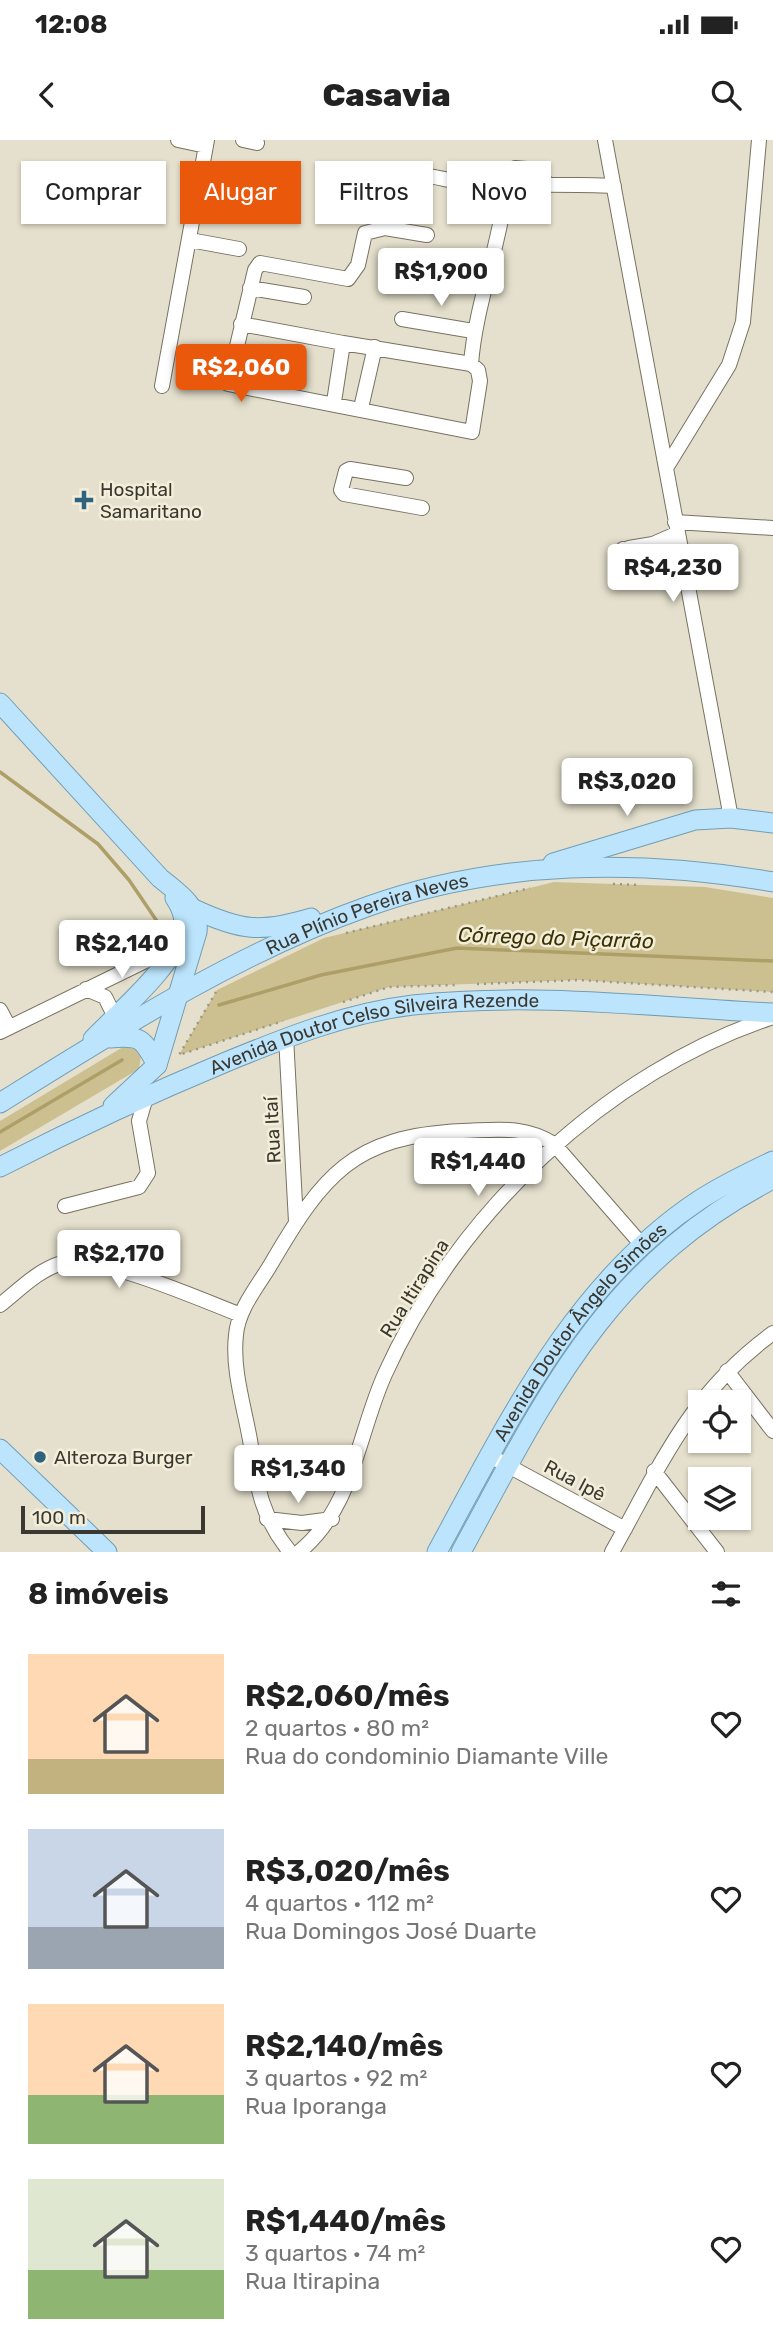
<!DOCTYPE html>
<html lang="pt">
<head>
<meta charset="utf-8">
<style>
	body { margin:0; font-family:Rubik,sans-serif; background:#f2f2f2; color:#222; height:100vh; display:flex; flex-direction:column; font-size:26px; white-space:nowrap }
	* { box-sizing:border-box; margin:0 }
	p { font-size:23px; color:#767676 }
	.icon { flex:none; width:38px; height:38px; fill:none; stroke:currentColor; stroke-width:2; stroke-linecap:round; stroke-linejoin:round }
	.map { position:relative; height:1412px; overflow:hidden }
	.sheet { display:flex; flex-direction:column; background:#fff; flex:1 }
	.sheet>* { flex:none }
	.banner { position:absolute; left:21px; top:21px; width:732px; height:63px; display:flex; gap:14px }
	.controls { position:absolute; left:688px; top:1250px; display:grid; gap:14px }
	.controls a { display:grid; place-items:center; width:63px; height:63px; border-radius:0px; background:#fff; box-shadow:0 2px 5px #0004; font-size:35px }
	.scale { position:absolute; left:21px; bottom:18px; width:184px; box-sizing:border-box; padding-left:7px; border:4px solid #3a3830; border-top:0; font-size:19px; line-height:24px; white-space:nowrap; color:#3a3830; -webkit-text-stroke:5px #f3eeda; paint-order:stroke }
	.price { position:absolute; translate:-50% -60px; padding:0 16px; border-radius:7px; background:#fff; color:#222; font-size:23px; line-height:46px; filter:drop-shadow(0 2px 4px #0008) }
	.price::after { content:''; position:absolute; left:50%; top:42px; width:21px; height:16px; margin-left:-10px; background:inherit; clip-path:polygon(0 0,100% 0,50% 100%) }
	.price.current { background:#ea580c; color:#fff }
	ul { padding:0; list-style:none }
	li { display:flex; align-items:center; gap:21px; height:175px; padding:0 28px }
	li span { display:grid; place-items:center; flex:none; width:196px; height:140px; border-radius:0px; color:#555 }
	li>.icon { margin-inline-start:auto }
	span .icon { width:84px; height:84px; fill:#fffc; stroke-width:1 }
	li b { font-size:30px }
	h2 { display:flex; justify-content:space-between; align-items:center; height:84px; padding:0 28px; font-size:30px }
	.tag { padding:0 24px; border-radius:0px; background:#fff; box-shadow:0 2px 5px #0004; font-size:24px; line-height:63px }
	.tag.current { background:#ea580c; color:#fff }
	.status { display:flex; justify-content:space-between; align-items:center; height:49px; padding:0 35px; background:#fff; direction:ltr }
	.status svg { height:19px; fill:currentColor }
	header { display:flex; justify-content:space-between; align-items:center; height:91px; padding:0 28px; background:#fff; font-size:32px; font-weight:800 }
	.map>svg:first-child { display:block }
</style>
</head>
<body>
<div class="status"><b>12:08</b><svg viewBox="0 0 49 12"><path d="M0 12V9h3v3zM5 12V6h3v6zM10 12V3h3v9zM15 12V0h3v12zM26 1h20v11H26zM47 4h2v5h-2z"/></svg></div>
<header><svg class="icon" aria-label="back" viewBox="0 0 24 24"><path d="M15 5l-7 7 7 7"/></svg>Casavia<svg class="icon" aria-label="search" viewBox="0 0 24 24"><circle cx="10" cy="10" r="6"/><path d="M15 15l6 6"/></svg></header>
<div class="map">
<svg width="773" height="1412" viewBox="0 0 773 1412">
	<rect width="100%" height="100%" fill="#e5e0cd"/>
	<path fill="#ccc091" d="M554 742 705 747 773 758V852L579 840 389 847 179 915 217 850 324 798Z
		M123 907 142 910 139 929 0 1011V981Z"/>
	<g fill="none" stroke-linecap="round" stroke-linejoin="round">
		<path stroke="#ad9f67" stroke-width="3.5" d="M0 632 98 704 129 740 165 793
			M219 865 321 835 457 808 773 821
			M0 992 122 920"/>
		<defs>
			<path id="minor" d="M178 0 206 6
				M243 0 257 3
				M605 0 731 678
				M546 42 527 29 515 28C505 36 506 56 503 69 494 121 475 172 471 224L478 230 480 241 472 292 228 244 255 130 260 123 348 139 358 125 365 93 385 88C387 75 385 45 396 36 406 28 445 40 459 42 511 47 561 43 614 46
				M385 88 427 95
				M190 100 239 109
				M250 148 304 157
				M402 179 473 191
				M241 184 343 203 334 262
				M343 203 471 224
				M162 246 207 0
				M361 268 375 207
				M666 328 729 225 743 182 759 0
				M406 338 350 329 346 331 341 350 344 354 422 368
				M675 382 773 388
				M629 408 653 404 678 393
				M623 409 652 417 682 419
				M86 849 105 857 115 877
				M0 870 9 887
				M0 892 178 805
				M286 897 296 1082
				M65 1066 139 1047 148 1033 139 981 146 957
				M0 1165C19 1150 38 1130 62 1123 96 1113 204 1161 241 1175
				M727 1231 773 1291
				M490 1316 625 1389
				M654 1331 717 1412
				M267 1379 302 1383 332 1379
				M290 1412C260 1375 257 1345 250 1300 244 1266 232 1229 236 1195 238 1169 258 1146 271 1124 323 1035 353 996 462 991 498 990 523 985 554 1004L642 1105
				M299 1412C354 1367 357 1296 385 1234 457 1074 606 932 773 877
				M612 1412C661 1325 689 1254 773 1193"/>
			<g id="major">
				<path d="M0 563 160 738C178 753 200 766 197 792L157 925 113 966"/>
				<path d="M553 723 695 680 731 678 773 683"/>
				<path d="M194 769C241 791 261 793 311 778"/>
				<path d="M110 898C142 895 143 899 157 925"/>
				<path d="M93 899C119 872 175 825 183 789 186 778 181 767 175 758"/>
				<path id="s1" d="M0 963C117 890 239 812 369 766 498 720 640 719 773 742"/>
				<path id="s2" d="M0 1027C74 989 149 954 226 922 287 897 347 873 413 865 532 852 654 867 773 873"/>
				<path d="M0 1309 107 1412"/>
				<path id="s3" d="M437 1412C507 1284 573 1144 698 1061 722 1045 748 1033 773 1021"/>
				<path d="M461 1412C546 1256 606 1125 773 1039"/>
			</g>
		</defs>
		<use href="#minor" stroke="#777261" stroke-width="16"/>
		<use href="#major" stroke="#719db5" stroke-width="21"/>
		<path stroke="#9b988a" stroke-width="2.5" stroke-dasharray="2 5" stroke-linecap="butt" d="M613 744 641 745
			M346 793 530 748
			M477 844 579 840 773 852
			M216 852 179 915 283 881
			M343 862 389 847 456 845"/>
		<use href="#minor" stroke="#fff" stroke-width="14"/>
		<use href="#major" stroke="#bce5fd" stroke-width="19"/>
	</g>
	<g fill="#2f627f" stroke="#f3eeda" stroke-width="2.5">
		<path d="M80.5 349.5h7v7h7v7h-7v7h-7v-7h-7v-7h7z"/>
		<circle cx="40" cy="1317" r="7"/>
	</g>
	<g text-anchor="middle" stroke-width="5" stroke-linejoin="round" paint-order="stroke">
		<g font-size="19" fill="#3a3830" stroke="#f3eeda" text-anchor="start">
			<text x="100" y="356">Hospital<tspan x="100" dy="22">Samaritano</tspan></text>
			<text x="54" y="1324">Alteroza Burger</text>
		</g>
		<g font-size="19" fill="#3a3830" stroke="#f3eeda">
			<text dy="7" stroke="none"><textPath href="#s1" startOffset="415">Rua Plínio Pereira Neves</textPath></text>
			<text dy="7" stroke="none"><textPath href="#s2" startOffset="402">Avenida Doutor Celso Silveira Rezende</textPath></text>
			<text transform="translate(272 990) rotate(-93)" y="7">Rua Itaí</text>
			<text transform="translate(414 1148) rotate(-58)" y="7">Rua Itirapina</text>
			<text dy="7" stroke="none"><textPath href="#s3" startOffset="264">Avenida Doutor Ângelo Simões</textPath></text>
			<text transform="translate(575 1340) rotate(28)" y="7">Rua Ipê</text>
		</g>
		<g font-size="21" font-style="italic" fill="#3c3102" stroke="#f3eeda">
			<text transform="translate(556 798) rotate(2)" y="7">Córrego do Piçarrão</text>
		</g>
	</g>
</svg>
<div class="controls">
<a><svg class="icon" aria-label="locate" viewBox="0 0 24 24"><circle cx="12" cy="12" r="6"/><path d="M12 2v4M12 18v4M2 12h4M18 12h4"/></svg></a>
<a><svg class="icon" aria-label="layers" viewBox="0 0 24 24"><path d="M12 4l9 5-9 5-9-5zM3 14l9 5 9-5"/></svg></a>
</div>
<div class="scale">100 m</div>
<b class="price" style="left:441px;top:168px">R$1,900</b>
<b class="price current" style="left:241px;top:264px">R$2,060</b>
<b class="price" style="left:673px;top:464px">R$4,230</b>
<b class="price" style="left:627px;top:678px">R$3,020</b>
<b class="price" style="left:122px;top:840px">R$2,140</b>
<b class="price" style="left:478px;top:1058px">R$1,440</b>
<b class="price" style="left:119px;top:1150px">R$2,170</b>
<b class="price" style="left:298px;top:1365px">R$1,340</b>
<div class="banner">
<a class="tag">Comprar</a>
<a class="tag current">Alugar</a>
<a class="tag">Filtros</a>
<a class="tag">Novo</a>
</div>
</div>
<section class="sheet">
<h2>8 imóveis<svg class="icon" aria-label="filters" viewBox="0 0 24 24"><path d="M4 7h16M4 17h16"/><circle cx="9" cy="7" r="2"/><circle cx="15" cy="17" r="2"/></svg></h2>
<ul>
<li><span style="background:linear-gradient(#ffd9b3 75%,#c2b280 0)"><svg class="icon" aria-label="home" viewBox="0 0 24 24"><path d="M3 11l9-7 9 7M6 9v11h12V9"/></svg></span><div><b>R$2,060/mês</b><p>2 quartos · 80 m²</p><p>Rua do condominio Diamante Ville</p></div><svg class="icon" aria-label="heart" viewBox="0 0 24 24"><path d="M12 20l-8-8c-3-5 5-10 8-4 3-6 11-1 8 4z"/></svg></li>
<li><span style="background:linear-gradient(#c9d6e8 70%,#9aa5b1 0)"><svg class="icon" aria-label="home" viewBox="0 0 24 24"><path d="M3 11l9-7 9 7M6 9v11h12V9"/></svg></span><div><b>R$3,020/mês</b><p>4 quartos · 112 m²</p><p>Rua Domingos José Duarte</p></div><svg class="icon" aria-label="heart" viewBox="0 0 24 24"><path d="M12 20l-8-8c-3-5 5-10 8-4 3-6 11-1 8 4z"/></svg></li>
<li><span style="background:linear-gradient(#ffd9b3 65%,#8fb573 0)"><svg class="icon" aria-label="home" viewBox="0 0 24 24"><path d="M3 11l9-7 9 7M6 9v11h12V9"/></svg></span><div><b>R$2,140/mês</b><p>3 quartos · 92 m²</p><p>Rua Iporanga</p></div><svg class="icon" aria-label="heart" viewBox="0 0 24 24"><path d="M12 20l-8-8c-3-5 5-10 8-4 3-6 11-1 8 4z"/></svg></li>
<li><span style="background:linear-gradient(#dfe7d0 65%,#8fb573 0)"><svg class="icon" aria-label="home" viewBox="0 0 24 24"><path d="M3 11l9-7 9 7M6 9v11h12V9"/></svg></span><div><b>R$1,440/mês</b><p>3 quartos · 74 m²</p><p>Rua Itirapina</p></div><svg class="icon" aria-label="heart" viewBox="0 0 24 24"><path d="M12 20l-8-8c-3-5 5-10 8-4 3-6 11-1 8 4z"/></svg></li>
</ul>
</section>
</body>
</html>
